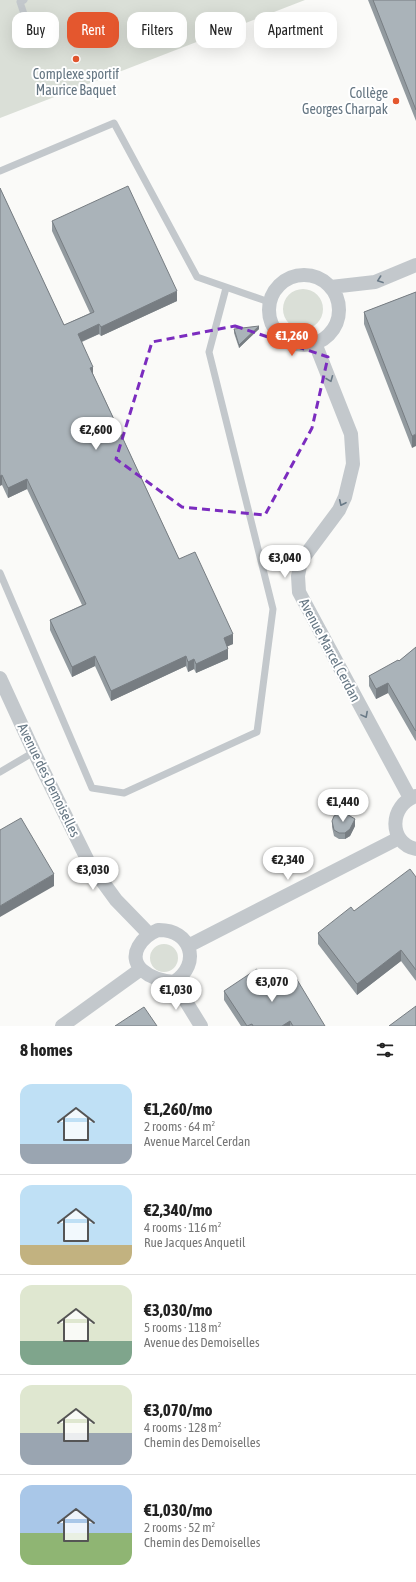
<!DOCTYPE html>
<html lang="en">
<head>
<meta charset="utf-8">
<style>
	body { margin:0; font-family:"Asap Condensed",sans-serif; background:#f2f2f2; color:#222; height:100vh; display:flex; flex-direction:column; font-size:15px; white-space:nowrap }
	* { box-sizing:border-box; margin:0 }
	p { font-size:13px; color:#767676 }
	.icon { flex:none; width:22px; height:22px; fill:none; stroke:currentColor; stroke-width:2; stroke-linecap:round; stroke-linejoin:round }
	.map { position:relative; height:1026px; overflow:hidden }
	.details { display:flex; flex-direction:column; background:#fff; flex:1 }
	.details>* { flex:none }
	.top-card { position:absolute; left:12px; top:12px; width:392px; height:36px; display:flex; gap:8px }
	.price { position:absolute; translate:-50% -34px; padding:0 9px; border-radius:14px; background:#fff; color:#222; font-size:13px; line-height:26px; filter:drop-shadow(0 1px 2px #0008) }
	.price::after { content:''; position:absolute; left:50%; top:24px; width:12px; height:9px; margin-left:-6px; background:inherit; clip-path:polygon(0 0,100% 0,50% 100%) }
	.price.selected { background:#e4572e; color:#fff }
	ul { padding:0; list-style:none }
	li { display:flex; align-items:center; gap:12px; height:100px; padding:0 20px }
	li+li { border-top:1px solid #e0e0e0 }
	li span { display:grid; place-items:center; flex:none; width:112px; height:80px; border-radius:12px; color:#555 }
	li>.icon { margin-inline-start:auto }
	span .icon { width:48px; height:48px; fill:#fffc; stroke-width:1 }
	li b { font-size:17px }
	h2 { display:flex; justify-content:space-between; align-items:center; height:48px; padding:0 20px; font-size:17px }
	.chip { padding:0 14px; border-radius:12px; background:#fff; box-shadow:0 4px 16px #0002; font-size:14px; line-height:36px }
	.chip.selected { background:#e4572e; color:#fff }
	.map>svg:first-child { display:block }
</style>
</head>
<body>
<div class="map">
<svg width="416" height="1026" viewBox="0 0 416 1026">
	<rect width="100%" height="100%" fill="#fafaf8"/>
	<path fill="#dadfd7" d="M0 0H305L0 118Z
		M283 309a20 20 0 1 1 40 0a20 20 0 1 1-40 0Z
		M150 958a14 14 0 1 1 28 0a14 14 0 1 1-28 0Z"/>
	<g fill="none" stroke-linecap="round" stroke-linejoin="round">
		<path stroke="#c3c8cc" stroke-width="7" d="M24 0 20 2 26 20
			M0 171 114 123 197 277 269 302
			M0 573 92 788 124 793 257 732 273 609 209 352 226 288
			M0 772 34 752"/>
		<path stroke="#c3c8cc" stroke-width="14" d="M269 310a35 35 0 1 1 70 0a35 35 0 1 1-70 0Z
			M331 287 375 282 416 265
			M315 343 351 434 353 464 345 497 339 510 301 561 298 576 299 592 410 798
			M0 678 34 752 89 863 116 900 149 934
			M416 796C389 805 388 843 416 849
			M158 930C191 929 202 964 174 982 162 981 151 978 142 970 126 955 143 936 158 930Z
			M188 946 399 838
			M174 982 201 1026
			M62 1026 141 969"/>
	</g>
	<path fill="#929a9f" d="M368 0H416V121L372 10Z
		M0 188 64 325 90 313 52 231V221L177 301 101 336 99 334 82 342 93 374 179 559 233 644 227 646 228 659 196 673 194 669 188 672 186 666 111 701 95 666 72 677 50 630V620L82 605 27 489 8 498 2 485Z
		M416 292 412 448 364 324V312Z
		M234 329H259L239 348 234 333Z
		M416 647V741L415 740 388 693 376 699 369 686V676L399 661Z
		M332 821 355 826 350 836 345 839H339L334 836 332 827Z
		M416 877V981L401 961 357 995 318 944V933L354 911Z
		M224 991 272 993 325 1026H241L224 1000Z"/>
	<path fill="#777d82" d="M177 291V301L101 336V327Z
		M99 324V334L78 343V334Z
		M259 326V329L239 348V345Z
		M93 367V377L90 368Z
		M416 434V446L412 448V436Z
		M2 475V485L0 486V476Z
		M27 479V489L8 498V488Z
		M233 634V644L224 648V638Z
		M228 649V659L196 673V664Z
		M95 656V666L72 677V667Z
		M186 656V666L111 701V691Z
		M194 659V669L188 672V662Z
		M388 683V693L376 699V689Z
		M355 819V826L350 836 345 839V833Z
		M54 874V886L0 917V906Z
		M401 950V961L357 995V984Z
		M290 1021V1026H282Z"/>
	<path fill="#aab3b9" stroke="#777d82" d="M373 0H416V110Z
		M128 186 177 291 101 327 99 324 78 334 93 367 90 368 179 559 195 552 233 634 224 638 228 649 196 664 194 659 188 662 186 656 111 691 95 656 72 667 50 620 86 604 27 479 8 488 2 475 0 476V188L64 325 94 312 52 221Z
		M416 292V434L412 436 364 312Z
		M259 326 239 345 234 329Z
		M416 647V731L415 730 388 683 376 689 369 676 398 660 399 661Z
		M340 813H345L355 819 350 829 345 833H339L334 830 332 821 334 816Z
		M21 818 54 874 0 906V830Z
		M410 869 416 877V970L401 950 357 984 318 933 351 907 354 911Z
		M257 969 272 993 296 978 325 1026H293L290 1021 282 1026H253L252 1024 247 1026 224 991Z
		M416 1006V1026H389Z
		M144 1007 157 1026H115Z"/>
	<defs><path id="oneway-chevron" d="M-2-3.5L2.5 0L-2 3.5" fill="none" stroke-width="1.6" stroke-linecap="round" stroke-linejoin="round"/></defs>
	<g stroke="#6a7a87">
		<use href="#oneway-chevron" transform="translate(380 280) rotate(160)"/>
		<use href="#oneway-chevron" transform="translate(330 379) rotate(68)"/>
		<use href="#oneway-chevron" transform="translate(342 503) rotate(115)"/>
		<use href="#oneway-chevron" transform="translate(365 715) rotate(62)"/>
	</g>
	<path fill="none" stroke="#7b2cbf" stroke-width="3" stroke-dasharray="8 5" stroke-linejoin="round" d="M235 326 328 357 312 428 265 515 182 507 116 459 152 342Z"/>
	<g fill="#e4572e" stroke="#fff" stroke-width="1.5">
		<circle cx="76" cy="59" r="4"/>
		<circle cx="396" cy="101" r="4"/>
	</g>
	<g text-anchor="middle" stroke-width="4" stroke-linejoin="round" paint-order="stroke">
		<g font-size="14" fill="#657683" stroke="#fff">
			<text x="76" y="79">Complexe sportif<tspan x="76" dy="16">Maurice Baquet</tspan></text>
			<text x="388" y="98" text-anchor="end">Collège<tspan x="388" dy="16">Georges Charpak</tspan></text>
		</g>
		<g font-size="14" fill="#657683" stroke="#fff">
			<text transform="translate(330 650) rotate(62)" y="5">Avenue Marcel Cerdan</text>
			<text transform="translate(49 780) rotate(64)" y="5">Avenue des Demoiselles</text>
		</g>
	</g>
</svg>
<b class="price selected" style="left:292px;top:357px">€1,260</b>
<b class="price" style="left:96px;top:451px">€2,600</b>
<b class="price" style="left:285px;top:579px">€3,040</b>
<b class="price" style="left:343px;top:823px">€1,440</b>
<b class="price" style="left:288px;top:881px">€2,340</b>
<b class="price" style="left:93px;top:891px">€3,030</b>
<b class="price" style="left:272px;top:1003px">€3,070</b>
<b class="price" style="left:176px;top:1011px">€1,030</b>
<div class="top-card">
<a class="chip">Buy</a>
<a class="chip selected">Rent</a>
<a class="chip">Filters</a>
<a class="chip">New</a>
<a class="chip">Apartment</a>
</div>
</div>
<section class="details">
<h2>8 homes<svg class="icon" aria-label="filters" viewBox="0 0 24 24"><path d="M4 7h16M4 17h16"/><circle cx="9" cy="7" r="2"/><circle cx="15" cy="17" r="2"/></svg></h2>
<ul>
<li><span style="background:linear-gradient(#bfe0f5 75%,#9aa5b1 0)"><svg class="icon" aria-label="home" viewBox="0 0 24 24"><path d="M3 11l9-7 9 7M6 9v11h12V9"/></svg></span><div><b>€1,260/mo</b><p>2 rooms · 64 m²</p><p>Avenue Marcel Cerdan</p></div></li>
<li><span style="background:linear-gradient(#bfe0f5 75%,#c2b280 0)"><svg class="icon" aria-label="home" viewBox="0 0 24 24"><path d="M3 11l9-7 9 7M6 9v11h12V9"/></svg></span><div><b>€2,340/mo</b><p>4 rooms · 116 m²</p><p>Rue Jacques Anquetil</p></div></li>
<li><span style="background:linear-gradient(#dfe7d0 70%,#7fa58c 0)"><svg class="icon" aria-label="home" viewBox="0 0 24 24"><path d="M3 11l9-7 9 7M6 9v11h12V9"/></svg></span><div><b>€3,030/mo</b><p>5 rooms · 118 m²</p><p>Avenue des Demoiselles</p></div></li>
<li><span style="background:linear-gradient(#dfe7d0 60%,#9aa5b1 0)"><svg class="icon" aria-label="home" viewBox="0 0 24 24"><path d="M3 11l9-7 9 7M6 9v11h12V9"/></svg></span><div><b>€3,070/mo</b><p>4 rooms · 128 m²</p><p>Chemin des Demoiselles</p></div></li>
<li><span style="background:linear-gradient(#a9c7e8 60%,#8fb573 0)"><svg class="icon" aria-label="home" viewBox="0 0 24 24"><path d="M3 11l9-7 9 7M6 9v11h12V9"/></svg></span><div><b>€1,030/mo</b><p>2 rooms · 52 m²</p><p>Chemin des Demoiselles</p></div></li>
</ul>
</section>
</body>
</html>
